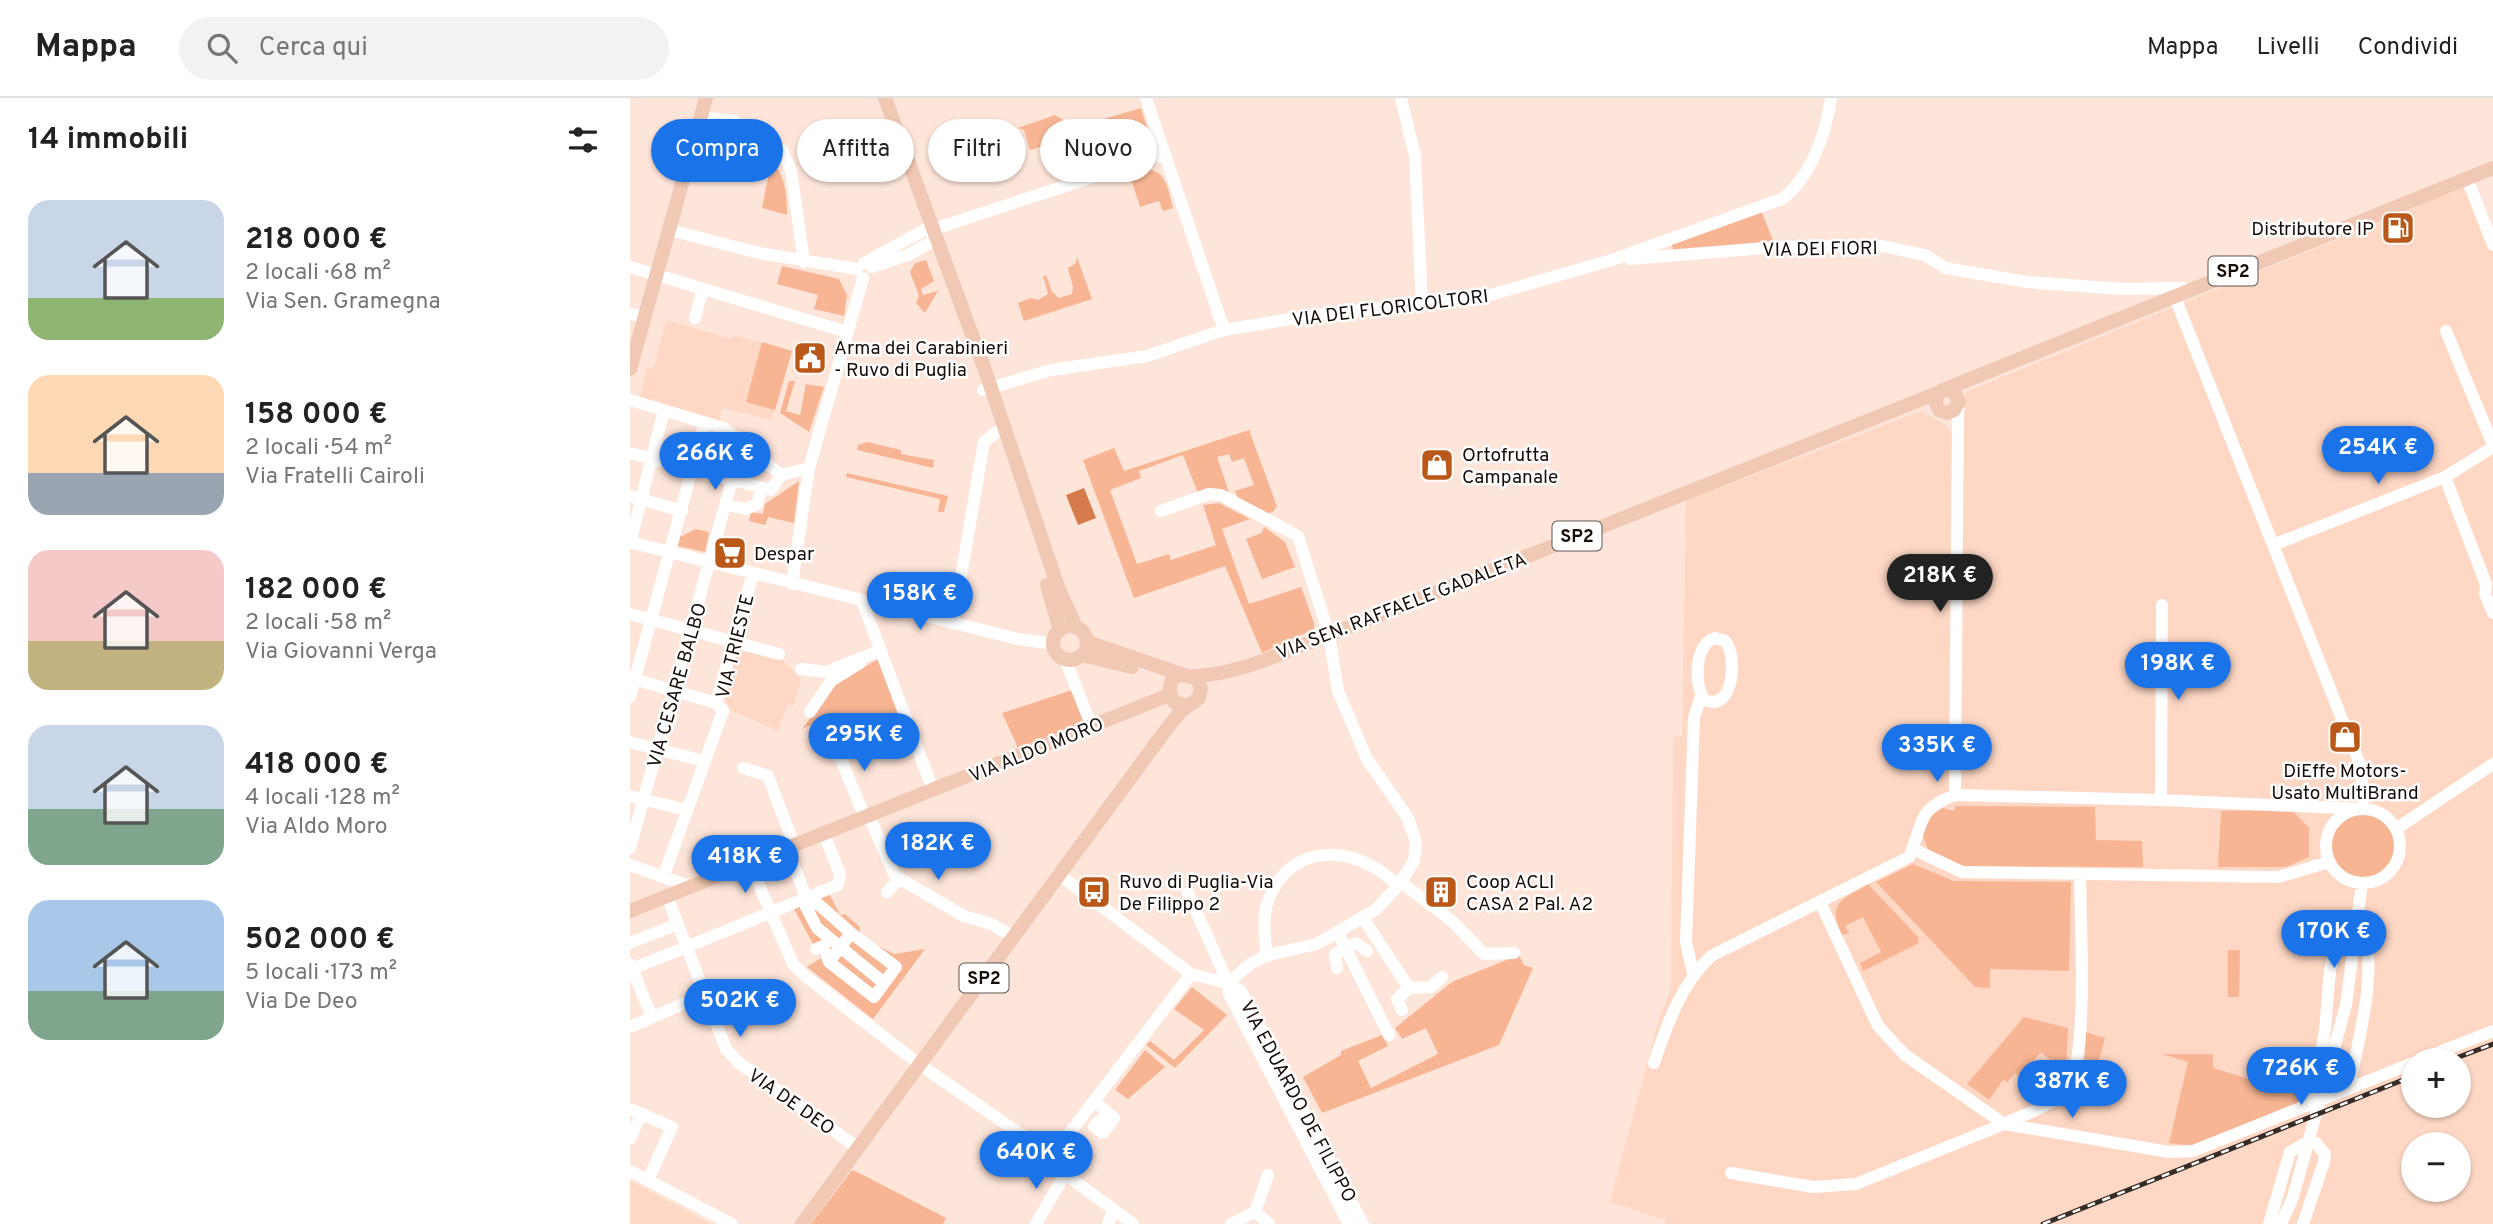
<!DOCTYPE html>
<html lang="it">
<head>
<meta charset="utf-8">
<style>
	body { margin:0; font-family:Overpass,sans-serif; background:#f2f2f2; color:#222; height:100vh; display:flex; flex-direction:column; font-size:26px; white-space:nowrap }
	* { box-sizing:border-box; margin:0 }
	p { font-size:23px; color:#767676 }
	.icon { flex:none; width:38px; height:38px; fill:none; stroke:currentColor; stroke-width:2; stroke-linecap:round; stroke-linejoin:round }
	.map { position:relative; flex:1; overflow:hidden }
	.details { display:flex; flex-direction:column; background:#fff; width:630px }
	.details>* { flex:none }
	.banner { position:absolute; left:21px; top:21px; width:665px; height:63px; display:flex; gap:14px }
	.fabs { position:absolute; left:1771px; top:950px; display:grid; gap:14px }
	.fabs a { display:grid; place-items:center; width:70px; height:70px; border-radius:50%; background:#fff; box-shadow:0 2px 5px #0004; font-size:35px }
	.price { position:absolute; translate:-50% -60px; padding:0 16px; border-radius:24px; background:#1a73e8; color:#fff; font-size:23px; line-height:46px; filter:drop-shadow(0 2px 4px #0008) }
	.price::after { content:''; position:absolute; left:50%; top:42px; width:21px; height:16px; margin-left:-10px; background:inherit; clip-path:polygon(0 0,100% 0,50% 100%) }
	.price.selected { background:#222; color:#fff }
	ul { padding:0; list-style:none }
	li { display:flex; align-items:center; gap:21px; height:175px; padding:0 28px }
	li span { display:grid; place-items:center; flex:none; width:196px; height:140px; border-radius:21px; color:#555 }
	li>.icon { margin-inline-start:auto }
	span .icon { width:84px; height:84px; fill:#fffc; stroke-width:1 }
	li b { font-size:30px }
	h2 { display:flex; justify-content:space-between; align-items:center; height:84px; padding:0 28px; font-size:30px }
	.tag { padding:0 24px; border-radius:32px; background:#fff; box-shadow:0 2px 5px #0004; font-size:24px; line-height:63px }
	.tag.selected { background:#1a73e8; color:#fff }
	header { display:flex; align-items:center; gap:42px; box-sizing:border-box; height:98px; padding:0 35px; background:#fff; border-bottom:2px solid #e0e0e0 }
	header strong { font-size:33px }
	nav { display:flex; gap:38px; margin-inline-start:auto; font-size:24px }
	.search { width:490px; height:63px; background:#f2f2f2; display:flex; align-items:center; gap:18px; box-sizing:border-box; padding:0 24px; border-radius:38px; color:#767676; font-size:26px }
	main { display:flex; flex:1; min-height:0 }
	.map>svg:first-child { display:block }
</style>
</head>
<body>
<header>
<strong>Mappa</strong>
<div class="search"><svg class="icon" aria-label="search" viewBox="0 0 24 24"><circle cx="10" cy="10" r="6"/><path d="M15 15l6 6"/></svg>Cerca qui</div>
<nav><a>Mappa</a><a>Livelli</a><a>Condividi</a></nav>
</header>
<main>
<section class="details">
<h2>14 immobili<svg class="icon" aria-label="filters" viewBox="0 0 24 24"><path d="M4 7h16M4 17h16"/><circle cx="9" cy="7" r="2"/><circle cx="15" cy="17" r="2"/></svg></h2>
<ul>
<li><span style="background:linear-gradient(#c9d6e8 70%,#8fb573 0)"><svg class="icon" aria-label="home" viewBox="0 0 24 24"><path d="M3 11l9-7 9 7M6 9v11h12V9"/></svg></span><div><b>218 000 €</b><p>2 locali · 68 m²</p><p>Via Sen. Gramegna</p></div></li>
<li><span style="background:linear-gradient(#ffd9b3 70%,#9aa5b1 0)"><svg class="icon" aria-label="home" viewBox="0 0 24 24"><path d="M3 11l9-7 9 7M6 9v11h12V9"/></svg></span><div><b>158 000 €</b><p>2 locali · 54 m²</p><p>Via Fratelli Cairoli</p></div></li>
<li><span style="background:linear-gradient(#f6c9c9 65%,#c2b280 0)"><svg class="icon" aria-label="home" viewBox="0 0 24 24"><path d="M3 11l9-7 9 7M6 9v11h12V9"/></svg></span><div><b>182 000 €</b><p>2 locali · 58 m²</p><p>Via Giovanni Verga</p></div></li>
<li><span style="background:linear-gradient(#c9d6e8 60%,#7fa58c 0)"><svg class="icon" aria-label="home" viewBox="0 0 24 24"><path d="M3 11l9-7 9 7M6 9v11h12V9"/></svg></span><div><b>418 000 €</b><p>4 locali · 128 m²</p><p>Via Aldo Moro</p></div></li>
<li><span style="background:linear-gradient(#a9c7e8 65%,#7fa58c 0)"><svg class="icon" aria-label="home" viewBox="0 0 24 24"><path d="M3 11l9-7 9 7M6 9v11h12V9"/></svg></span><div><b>502 000 €</b><p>5 locali · 173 m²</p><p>Via De Deo</p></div></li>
</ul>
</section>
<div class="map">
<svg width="1863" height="1126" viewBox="0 0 1863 1126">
	<rect width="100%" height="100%" fill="#fee5d9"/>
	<path fill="#fed8c5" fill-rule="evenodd" d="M1845 85 1863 136V1126H1035L1036 1122 980 1104 1029 921 1041 891 1043 639 1052 638 1056 403 1291 313 1313 325 1321 334 1334 332 1336 294ZM1783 962H1829V1008H1783ZM1783 1046H1829V1092H1783Z
		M36 222 102 241 104 237 162 253 142 322 92 310 89 323 9 301 18 269 24 270Z
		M108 548 152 561 171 582 163 608 157 607 148 633 101 612 94 600Z
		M0 1083 81 1126H0Z"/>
	<path fill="#f7b593" d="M511 10 521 43 519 51 513 55 504 28 471 37 472 43 450 50 446 38 400 52 394 32 388 30 425 17 436 24 439 31Z
		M141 65C156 75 157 100 157 117L132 110Z
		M520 72C537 74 539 96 543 110L533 113 529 103 510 109 500 78Z
		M1131 112 1144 145 1044 154 1041 144Z
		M447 159 462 201 394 223 388 205 401 200 408 202 418 196 413 178 416 177 422 194 429 200 442 196 443 189 438 170 446 165Z
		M296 162 304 183 291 191 293 197 308 193 295 215 286 205 289 198 280 174 285 165Z
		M152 168 209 181 217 197 214 218 184 211 188 197 147 186Z
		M132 244 162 253 145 312 116 304Z
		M159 283H165L156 313 170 317 176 286 194 289 179 334 150 315Z
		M619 332 647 408 643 414 638 415 608 400 605 393 624 387 614 360 602 364 599 356 587 359 599 394 587 391 568 395 553 357 509 373 511 380 480 392 507 466 539 456 541 462 586 447 573 407 589 405 620 421 592 431 619 506 671 489 684 525V531L632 555 595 468 504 500 453 362 484 350 494 373Z
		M237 344 271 352V356L304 362 303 370 227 352 228 347Z
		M217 375 318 398 314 414H308L310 401 216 379Z
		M169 383 164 425 138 419 135 427 119 423 121 414 133 416 135 406Z
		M634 429 655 444 665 469 632 481 616 441 631 435Z
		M66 431 79 434 75 454 48 448 50 439Z
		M248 561 269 615 223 635 218 623 202 630 198 620 172 631 205 587Z
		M442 592 458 624 389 652 372 615Z
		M1325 708 1465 709 1466 742 1512 743 1513 769 1330 768 1298 752 1293 737 1300 719 1312 710 1325 713Z
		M1662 712 1679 730V759L1656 769H1588L1591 713Z
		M1701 747a32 32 0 1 1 64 0a32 32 0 1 1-64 0Z
		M1283 766 1324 783 1441 784 1439 873 1360 871V890L1345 889 1246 784Z
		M1238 786 1288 839 1289 845 1233 873 1230 865 1251 854 1233 819 1215 828 1219 835 1212 837C1196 804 1213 802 1238 786Z
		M199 795 210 817 215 816 230 829 229 838 264 856 295 851 243 921 177 869 191 860 164 811Z
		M1598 852H1610L1609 899H1598Z
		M889 857 894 867 903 870 869 947 692 1015 673 979 711 957V953L752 937 758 948 728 963 741 990 808 956 796 930 772 941 765 930 822 884Z
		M562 889 597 917 545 970 516 947 520 943 544 962 574 932 544 911Z
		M1394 919 1438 930 1436 968 1413 1001 1411 991 1427 968 1411 954 1390 978 1385 975 1378 984 1373 982 1359 1002 1337 986Z
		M1455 934 1475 940 1456 1009 1435 1001C1453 982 1457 960 1455 934Z
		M515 952 535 969 498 1001 485 992Z
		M1532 956H1583V970L1669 996 1668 1007 1566 1048 1539 1045 1558 964Z
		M222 1072 233 1077 316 1120 313 1126H181Z"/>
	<path fill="#d67c4c" d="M454 390 466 420 448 427 436 397Z"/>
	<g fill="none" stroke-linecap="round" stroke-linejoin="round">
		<path stroke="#fff" stroke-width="12" d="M516 0 594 232
			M771 0 785 58 792 208
			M70 19 104 23
			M152 52 161 73 174 164
			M1837 80 1863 147
			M40 132 129 155 227 171
			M1000 161 1147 149 1252 148 1295 157 1315 170 1397 184 1493 191 1553 190
			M234 165 296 131H304L533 56
			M0 169 217 234
			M242 169 278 157 301 144 304 131
			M0 216 15 219
			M65 220 73 191
			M1816 233 1863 347
			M353 292 421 272 517 258 594 232 685 217 846 201 982 162 1152 101C1181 79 1196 35 1201 0
			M0 302 93 330 151 377 179 370
			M0 355 141 392 151 377
			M1815 379 1856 486 1855 496 1863 515
			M0 398 52 413
			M97 407 116 411 127 406 132 390
			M531 413 579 396 591 397 668 438 699 537 708 593 737 661 778 720 786 744 784 763 768 788 745 812 687 846 638 857 620 866 598 885
			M0 444 388 541 424 546
			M0 445 34 312
			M1643 447 1815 379 1863 349
			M162 486 179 370 233 180
			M232 503 303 692
			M0 516 149 556
			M323 525 354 344 368 333
			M1085 540 1095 543C1108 557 1104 615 1075 602 1063 588 1065 545 1085 540Z
			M435 561 462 629
			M171 571 196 574 251 552
			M0 580 86 605
			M0 599 75 324
			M180 614 201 583 230 565
			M203 642 235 720
			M0 644 74 663
			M113 670 138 678 164 747
			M1325 697 1328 306
			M0 698 57 712
			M1531 702 1532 507
			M1696 748a37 37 0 1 1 74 0a37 37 0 1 1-74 0Z
			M239 718 265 778 334 818 361 826 384 839
			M1766 731 1863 666
			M0 750 112 346
			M157 750 177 802
			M1283 751 1332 774 1648 779 1699 764
			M120 766 163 866 175 878 289 966 422 1058 435 1076 503 1126
			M0 767 61 789
			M34 777 93 613 86 605 123 476
			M430 777 561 876 598 885 611 893 733 1126
			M771 784 823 824 854 856 884 855
			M257 794 269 781
			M558 795 598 885 599 896 719 1126
			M37 798 96 951 109 965 228 1050
			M1190 804 1248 928 1275 957 1374 1026C1394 1016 1424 1008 1438 989 1459 958 1450 821 1450 777
			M733 820 779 890 801 889 812 879
			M221 835 187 805 176 809 187 830 254 885
			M708 835 759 937
			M0 845 48 826
			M186 851 193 848 199 864 221 835 266 869 244 899 199 864
			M637 858C635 840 632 820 638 803 661 741 728 747 768 788
			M0 866 22 919
			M707 870 705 856 726 845 737 853
			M0 872 208 787 210 776 194 736
			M1063 875 1056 844 1064 620 1071 598
			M772 912 767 901 779 890
			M0 929 74 897
			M1789 962 1863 933
			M1024 965C1038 924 1050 888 1081 858L1279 759C1294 726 1285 712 1325 697L1531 702 1733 711 1731 669 1544 197
			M464 1003 484 1020 473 1035 464 1028 470 1022
			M1676 1008C1683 985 1690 963 1694 939 1699 905 1696 859 1713 830L1735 834C1746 884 1728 941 1719 991
			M0 1011 42 1029 18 1082
			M0 1041 11 1016
			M422 1058 561 876
			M0 1073 102 1126
			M1101 1075 1183 1089 1226 1086 1374 1026 1539 1054 1563 1053 1783 965
			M625 1114 638 1077
			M406 1126 435 1076
			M478 1126 483 1113
			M601 1126 625 1114 639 1126
			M1639 1126 1660 1054 1676 1045H1686L1695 1056 1694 1064 1673 1126
			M1651 1126 1663 1099 1716 907 1732 785"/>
		<path stroke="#f0c8b3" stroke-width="14" d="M255 0 356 275 429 492 446 529
			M0 271 76 0
			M1317 292 1324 294 1329 303 1324 312 1317 315 1309 312 1306 305 1307 297 1313 292 1863 70
			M417 487 430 532
			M423 545a17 17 0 1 1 34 0a17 17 0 1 1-34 0Z
			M457 544 551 576
			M452 557 502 569
			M564 578C610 577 656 552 699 537L1310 294
			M0 813 539 597
			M172 1126 535 633 550 614 569 600 571 590 567 581 551 576 542 581 539 593 544 604 557 608"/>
		<defs>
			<path id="rail" d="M1821 962 1863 946
				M1413 1126 1783 978"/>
		</defs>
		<use href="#rail" stroke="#372b25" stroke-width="5"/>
		<use href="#rail" stroke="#fff" stroke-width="2.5" stroke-dasharray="8" stroke-linecap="butt"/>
	</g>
	<defs>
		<symbol id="fuel-square" viewBox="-11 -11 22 22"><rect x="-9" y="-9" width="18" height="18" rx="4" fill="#ba581a" stroke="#fff"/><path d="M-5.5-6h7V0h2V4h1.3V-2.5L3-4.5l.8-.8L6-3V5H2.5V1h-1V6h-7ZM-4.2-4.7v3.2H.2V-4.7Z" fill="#fff"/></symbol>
		<symbol id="civic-square" viewBox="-11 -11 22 22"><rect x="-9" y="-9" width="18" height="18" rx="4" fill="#ba581a" stroke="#fff"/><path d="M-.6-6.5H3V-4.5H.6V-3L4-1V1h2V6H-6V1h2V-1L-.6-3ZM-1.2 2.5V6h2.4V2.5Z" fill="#fff"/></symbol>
		<symbol id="shop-square" viewBox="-11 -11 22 22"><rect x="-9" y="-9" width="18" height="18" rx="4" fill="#ba581a" stroke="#fff"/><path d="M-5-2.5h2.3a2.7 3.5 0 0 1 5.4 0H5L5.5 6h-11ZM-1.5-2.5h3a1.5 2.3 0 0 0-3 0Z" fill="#fff"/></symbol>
		<symbol id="supermarket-square" viewBox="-11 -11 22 22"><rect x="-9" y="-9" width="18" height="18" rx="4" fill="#ba581a" stroke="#fff"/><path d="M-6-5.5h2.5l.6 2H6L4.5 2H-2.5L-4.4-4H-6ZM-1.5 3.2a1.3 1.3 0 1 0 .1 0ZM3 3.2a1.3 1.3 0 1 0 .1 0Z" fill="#fff"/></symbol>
		<symbol id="bus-square" viewBox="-11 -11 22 22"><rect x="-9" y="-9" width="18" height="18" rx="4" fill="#ba581a" stroke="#fff"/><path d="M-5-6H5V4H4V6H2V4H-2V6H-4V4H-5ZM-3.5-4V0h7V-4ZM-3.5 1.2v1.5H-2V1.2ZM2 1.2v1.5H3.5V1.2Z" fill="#fff"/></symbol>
		<symbol id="building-square" viewBox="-11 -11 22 22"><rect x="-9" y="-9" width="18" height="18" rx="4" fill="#ba581a" stroke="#fff"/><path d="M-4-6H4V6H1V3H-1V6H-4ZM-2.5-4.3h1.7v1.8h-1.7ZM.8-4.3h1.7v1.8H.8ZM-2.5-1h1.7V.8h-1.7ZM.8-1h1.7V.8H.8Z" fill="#fff"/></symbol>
	</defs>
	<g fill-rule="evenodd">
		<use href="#fuel-square" x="1749" y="111" width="38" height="38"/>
		<use href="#civic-square" x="161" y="241" width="38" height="38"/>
		<use href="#shop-square" x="788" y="348" width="38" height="38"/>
		<use href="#supermarket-square" x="81" y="436" width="38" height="38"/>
		<use href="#shop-square" x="1696" y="620" width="38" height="38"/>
		<use href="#bus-square" x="445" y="775" width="38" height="38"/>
		<use href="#building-square" x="792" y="775" width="38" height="38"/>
	</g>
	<g text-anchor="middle" stroke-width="5" stroke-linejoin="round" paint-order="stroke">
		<g fill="#fff" stroke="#5d5652" stroke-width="2">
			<rect x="1578.5" y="158.5" width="49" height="29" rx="5"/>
			<rect x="922.5" y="423.5" width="49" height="29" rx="5"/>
			<rect x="329.5" y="865.5" width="49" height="29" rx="5"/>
		</g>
		<g font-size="18" font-weight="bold" fill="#170d08">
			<text x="1603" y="179">SP2</text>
			<text x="947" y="444">SP2</text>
			<text x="354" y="886">SP2</text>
		</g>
		<g font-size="19" fill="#170d08" stroke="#fff" text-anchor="start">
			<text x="1744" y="137" text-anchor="end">Distributore IP</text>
			<text x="204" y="256">Arma dei Carabinieri<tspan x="204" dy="22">- Ruvo di Puglia</tspan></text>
			<text x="832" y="363">Ortofrutta<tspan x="832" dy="22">Campanale</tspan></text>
			<text x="124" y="462">Despar</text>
			<text x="1715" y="679" text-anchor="middle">DiEffe Motors-<tspan x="1715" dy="22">Usato MultiBrand</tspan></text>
			<text x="489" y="790">Ruvo di Puglia-Via<tspan x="489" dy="22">De Filippo 2</tspan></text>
			<text x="836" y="790">Coop ACLI<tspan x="836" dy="22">CASA 2 Pal. A2</tspan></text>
		</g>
		<g font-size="19" fill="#170d08" stroke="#fff">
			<text transform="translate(1190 150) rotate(-1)" y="7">VIA DEI FIORI</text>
			<text transform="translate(760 209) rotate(-7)" y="7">VIA DEI FLORICOLTORI</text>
			<text transform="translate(771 507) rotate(-21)" y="7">VIA SEN. RAFFAELE GADALETA</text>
			<text transform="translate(104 548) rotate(-76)" y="7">VIA TRIESTE</text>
			<text transform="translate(46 587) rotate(-74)" y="7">VIA CESARE BALBO</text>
			<text transform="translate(406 651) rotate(-22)" y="7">VIA ALDO MORO</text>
			<text transform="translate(162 1003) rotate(35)" y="7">VIA DE DEO</text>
			<text transform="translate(669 1003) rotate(62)" y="7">VIA EDUARDO DE FILIPPO</text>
		</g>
	</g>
</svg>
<div class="fabs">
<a>+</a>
<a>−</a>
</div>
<b class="price" style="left:1748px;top:388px">254K €</b>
<b class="price" style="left:85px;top:394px">266K €</b>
<b class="price selected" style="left:1310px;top:516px">218K €</b>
<b class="price" style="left:290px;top:534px">158K €</b>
<b class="price" style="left:1548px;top:604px">198K €</b>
<b class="price" style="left:234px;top:675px">295K €</b>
<b class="price" style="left:1307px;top:686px">335K €</b>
<b class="price" style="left:308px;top:784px">182K €</b>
<b class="price" style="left:115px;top:797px">418K €</b>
<b class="price" style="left:1704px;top:872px">170K €</b>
<b class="price" style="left:110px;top:941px">502K €</b>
<b class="price" style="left:1671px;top:1009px">726K €</b>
<b class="price" style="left:1442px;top:1022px">387K €</b>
<b class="price" style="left:406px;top:1093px">640K €</b>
<div class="banner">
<a class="tag selected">Compra</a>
<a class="tag">Affitta</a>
<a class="tag">Filtri</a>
<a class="tag">Nuovo</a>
</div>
</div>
</main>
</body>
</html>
